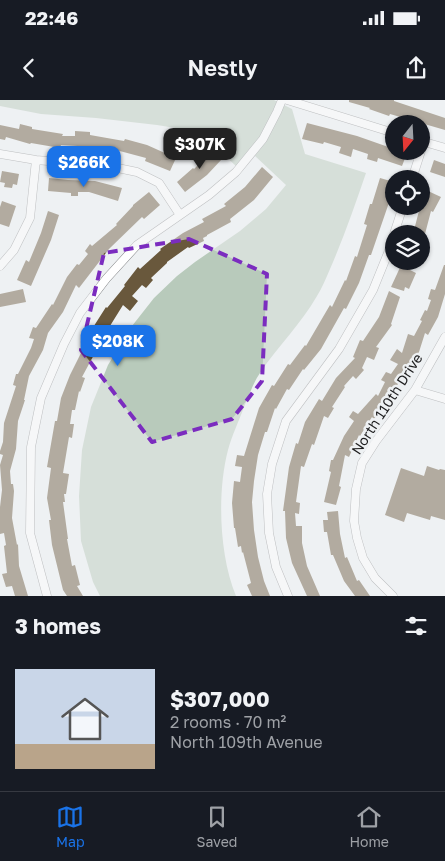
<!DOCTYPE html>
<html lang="en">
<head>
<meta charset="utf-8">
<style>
	body { margin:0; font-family:"Golos Text",sans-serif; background:#242831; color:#f1f3f6; height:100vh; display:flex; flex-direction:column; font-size:19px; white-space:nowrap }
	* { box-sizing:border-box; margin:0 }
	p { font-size:16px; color:#9ea1a6 }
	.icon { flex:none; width:28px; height:28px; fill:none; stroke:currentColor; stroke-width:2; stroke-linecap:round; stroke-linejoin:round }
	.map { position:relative; height:496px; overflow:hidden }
	.sheet { display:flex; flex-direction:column; background:#171b24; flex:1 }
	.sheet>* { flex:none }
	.needle { width:32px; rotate:198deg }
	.buttons { position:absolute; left:385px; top:15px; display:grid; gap:10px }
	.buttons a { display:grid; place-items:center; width:45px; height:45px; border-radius:50%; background:#171b24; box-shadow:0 1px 4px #0004; font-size:25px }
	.price { position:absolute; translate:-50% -42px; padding:0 11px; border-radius:10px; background:#1a73e8; color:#fff; font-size:16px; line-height:32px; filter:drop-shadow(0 1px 2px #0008) }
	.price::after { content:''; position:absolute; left:50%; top:30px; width:15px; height:11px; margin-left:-8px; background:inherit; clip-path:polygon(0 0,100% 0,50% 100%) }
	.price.active { background:#222; color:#fff }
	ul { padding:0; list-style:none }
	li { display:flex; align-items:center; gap:15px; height:125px; padding:0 15px }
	li span { display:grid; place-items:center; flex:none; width:140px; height:100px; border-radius:0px; color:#555 }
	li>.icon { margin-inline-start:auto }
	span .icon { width:60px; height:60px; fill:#fffc; stroke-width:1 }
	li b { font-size:21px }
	h2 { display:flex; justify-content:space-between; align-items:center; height:60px; padding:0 15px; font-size:21px }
	.status { display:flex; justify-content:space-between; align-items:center; height:35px; padding:0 25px; background:#171b24; direction:ltr }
	.status svg { height:14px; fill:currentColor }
	header { display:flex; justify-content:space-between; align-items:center; height:65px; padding:0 15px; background:#171b24; font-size:22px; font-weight:600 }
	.tabs { display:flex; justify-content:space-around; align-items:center; height:70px; border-top:1px solid #363941; background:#171b24; font-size:14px; color:#9ea1a6 }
	.tabs a { display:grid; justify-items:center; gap:2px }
	.tabs .active { color:#1a73e8 }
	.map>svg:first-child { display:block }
</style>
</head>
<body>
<div class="status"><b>22:46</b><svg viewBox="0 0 49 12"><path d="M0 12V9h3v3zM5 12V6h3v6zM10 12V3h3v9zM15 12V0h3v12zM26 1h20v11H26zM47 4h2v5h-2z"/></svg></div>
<header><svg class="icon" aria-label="back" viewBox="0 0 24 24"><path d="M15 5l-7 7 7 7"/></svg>Nestly<svg class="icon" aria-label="share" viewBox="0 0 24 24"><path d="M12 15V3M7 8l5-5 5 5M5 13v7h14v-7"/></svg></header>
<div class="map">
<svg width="445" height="496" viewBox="0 0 445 496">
	<rect width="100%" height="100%" fill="#eef1f3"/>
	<path fill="#b8cabb" d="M0 0H274L292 9 305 54 366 73C355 105 344 137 330 169 326 178 322 188 317 196 301 224 278 246 260 273 253 283 249 296 244 307 239 321 232 335 228 350 217 392 219 455 236 496H100L93 482 81 441 79 396 82 350 91 307 108 265 132 226 154 198 177 176 195 162 240 131 266 109 286 85 252 53 238 68 200 32 157 25 96 18 41 14 0 6Z"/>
	<path fill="#69583c" d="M349 0H394V1L445 18V30L390 14 389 16 369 9 370 8 349 2Z
		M307 23 357 36 394 49V51H402L407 53 402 66 378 58 377 62 367 59 368 54 353 49 351 57 339 53 341 47 324 42 323 44 302 39Z
		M20 24 32 27V29L63 34 62 36H75V31L90 32V35L124 41 125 39 147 45 176 58 170 71 145 61 146 58 116 50V53L93 49 94 47 61 45 60 48 31 43 30 44 6 37 5 40 0 39V25L19 29Z
		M209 47 222 59 207 75 185 92 177 82 193 68 194 69 204 59 201 56Z
		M434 60 445 64V77L430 72Z
		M262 67 273 77 254 100 230 119 231 122 207 135V136L203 138 204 141 189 148 188 147 167 162V163L151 178 153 180 146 188 142 185 132 196 138 201 130 211 123 205 105 234 112 237 107 249 103 247 101 253 96 251 82 277 85 278 80 292 79 291 75 310H72L70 324H74L72 338 69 337 63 373 69 374 66 394H64L65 402H63L68 439H67L72 466 75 465 80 485 77 486 83 496H67L63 490 52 445 49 420H51L47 398 51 368 47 367 55 321H57L61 298 70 275 82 251 83 252 92 229 106 207 107 208 125 186 124 185 138 167 140 169 161 150 160 149 183 133 204 122 202 119 226 106 224 104 245 87Z
		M2 71 19 74 17 85 13 84 12 88 4 87 5 83 0 82Z
		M49 78 68 80 95 81 122 88 118 101 89 92H78V96H71V93L48 91Z
		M380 78 394 82V88L371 155H369L359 183 346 209 344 208 321 249 304 270 303 269 289 290 287 289 276 309 275 308 267 332H265L258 355 254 381 252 402 254 430 258 457 264 481 270 496H252L247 485 251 483 243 452 242 453 241 446 238 447 235 428H234L232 403 234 381 240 382 242 367 235 366 237 355 244 356 259 308 272 285 274 286 288 264 290 265 305 245 306 246 330 205 332 207 345 180 346 181 355 156 357 157 367 125 364 124 370 104H372Z
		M428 91 441 97 433 112 431 111 425 134H413L420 107 421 106V104Z
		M149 92 160 105 144 119 142 117 109 149 79 188 76 185 63 212 48 233 43 250 29 276 24 300H25L18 321 16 349 10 371 11 384H13L14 391 12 418 17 445 18 444 19 466 28 496H15L12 486 6 487 2 474 7 473 4 446 6 445 4 433 0 434V407L2 390 0 365 3 355 0 354V351L3 342 4 323 16 286 13 285 16 274H18L31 248 34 239 29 238 33 227 36 228 52 204 53 205 67 177 77 164 79 165 88 154 85 151 90 144 92 146 117 125 116 124 133 106V105Z
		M2 101 16 106 9 127 0 124V107Z
		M48 111 59 115 51 140 31 186 17 180 26 160 29 162 41 133Z
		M403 161H415L410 170 416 173 409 189 405 187 404 191 391 187Z
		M444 165H445V194L438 217 428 235 425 233 419 252 403 277H402L385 306 374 319 372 317 360 336 359 335 349 357 345 355 339 386 341 387 336 405 324 402 331 372 329 371 331 360H333L344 336 354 321 349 317 353 311 358 314 376 294 378 296 385 282 381 280 386 272 391 274 398 264 390 260 397 249 402 253 408 234 414 236 422 221 420 220 425 210 427 211 431 200 428 199 431 189 435 190Z
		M23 189 26 202 0 207V194Z
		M389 191 400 197 391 224 392 225 376 247 379 248 374 260 367 257 362 268 364 270 356 279 353 276 344 286 345 287 332 307 334 308 328 318 324 316 314 345 312 344 304 367 301 366 296 402 300 403 299 414 295 413 296 426H302V443L307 466 320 496H307L292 463 286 438 285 411H283L289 367 296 343 298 344 305 322 319 299 322 301 336 278 355 258 353 257 360 240 363 241 379 217Z
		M427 366 439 370 440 369 445 370V420L431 416 430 420 407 413 404 422 385 415 401 368 424 376Z
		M338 411 340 434 345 458 347 457 357 481 359 480 370 496H355L344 481 333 455H331L327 432H324L323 420H328L327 412Z"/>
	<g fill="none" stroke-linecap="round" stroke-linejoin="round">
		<defs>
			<path id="minor" d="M287 0 394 33
				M421 41 445 48
				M0 54 36 60 108 66 137 72 159 83 180 115
				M412 79 421 51
				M394 134 403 106
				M0 166 14 150 30 118 36 60
				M415 290 445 299
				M47 496 30 433 31 347 41 298 64 244 80 213 106 179 137 145 209 95 236 72 263 39 277 12 282 0
				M288 496 276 467 269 433 267 394 272 364 286 321 339 249 373 190 388 153 394 135
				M393 496 375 478 363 458 357 438 354 421 356 389 362 363 376 341 415 290 445 237"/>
		</defs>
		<use href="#minor" stroke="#848688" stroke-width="9"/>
		<use href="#minor" stroke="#fff" stroke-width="8"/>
	</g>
	<path d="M0 0H445V496H0ZM189 139 267 174 262 281 232 319 152 342 81 250 104 153Z" fill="#eef1f3" fill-opacity=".55" fill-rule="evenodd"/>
	<path fill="none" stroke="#7b2cbf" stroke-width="4" stroke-dasharray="10 6" stroke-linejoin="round" d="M189 139 267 174 262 281 232 319 152 342 81 250 104 153Z"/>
	<g text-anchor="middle" stroke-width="5" stroke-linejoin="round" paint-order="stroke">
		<g font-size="14" fill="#1d1d1e" stroke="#eef1f3">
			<text transform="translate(387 304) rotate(-57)" y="5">North 110th Drive</text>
		</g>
	</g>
</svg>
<div class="buttons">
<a><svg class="needle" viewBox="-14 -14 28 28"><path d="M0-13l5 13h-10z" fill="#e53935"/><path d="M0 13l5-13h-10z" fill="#9ea1a6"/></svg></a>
<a><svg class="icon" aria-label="locate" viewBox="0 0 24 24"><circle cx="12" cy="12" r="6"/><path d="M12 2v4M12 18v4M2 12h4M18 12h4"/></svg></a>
<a><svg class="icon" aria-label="layers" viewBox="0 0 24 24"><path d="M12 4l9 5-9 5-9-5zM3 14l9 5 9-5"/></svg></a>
</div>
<b class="price active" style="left:200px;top:70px">$307K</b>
<b class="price" style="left:84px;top:88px">$266K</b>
<b class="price" style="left:118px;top:267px">$208K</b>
</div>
<section class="sheet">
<h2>3 homes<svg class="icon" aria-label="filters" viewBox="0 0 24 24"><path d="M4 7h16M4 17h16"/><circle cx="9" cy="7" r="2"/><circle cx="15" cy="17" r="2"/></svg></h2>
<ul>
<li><span style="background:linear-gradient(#c9d6e8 75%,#b9a48a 0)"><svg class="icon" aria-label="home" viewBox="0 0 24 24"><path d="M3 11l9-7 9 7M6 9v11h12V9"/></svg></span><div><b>$307,000</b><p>2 rooms · 70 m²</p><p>North 109th Avenue</p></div></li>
</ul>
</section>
<nav class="tabs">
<a class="active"><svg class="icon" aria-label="map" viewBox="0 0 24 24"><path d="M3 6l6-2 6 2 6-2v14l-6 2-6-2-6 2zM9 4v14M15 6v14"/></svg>Map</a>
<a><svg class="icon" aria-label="saved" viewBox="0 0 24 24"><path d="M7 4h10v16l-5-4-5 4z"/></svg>Saved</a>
<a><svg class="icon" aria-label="home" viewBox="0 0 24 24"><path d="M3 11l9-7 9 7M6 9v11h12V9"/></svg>Home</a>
</nav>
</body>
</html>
